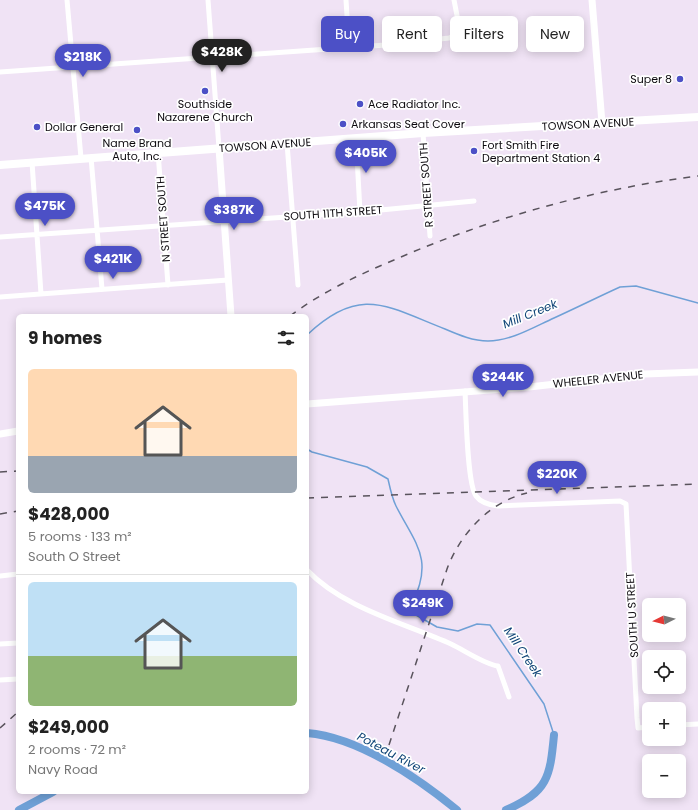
<!DOCTYPE html>
<html lang="en">
<head>
<meta charset="utf-8">
<style>
	body { margin:0; font-family:Poppins,sans-serif; background:#f6f6f6; color:#222; height:100vh; display:flex; flex-direction:column; font-size:15px; white-space:nowrap }
	* { box-sizing:border-box; margin:0 }
	p { font-size:13px; color:#767676 }
	.icon { flex:none; width:22px; height:22px; fill:none; stroke:currentColor; stroke-width:2; stroke-linecap:round; stroke-linejoin:round }
	.map { position:relative; flex:1; overflow:hidden }
	.details { position:absolute; left:16px; top:314px; width:293px; height:480px; display:flex; flex-direction:column; background:#fff; border-radius:6px; box-shadow:0 2px 10px #0003 }
	.details>* { flex:none }
	.hud { position:absolute; left:321px; top:16px; width:317px; height:36px; display:flex; gap:8px }
	.needle { width:26px; rotate:264deg }
	.fabs { position:absolute; left:642px; top:598px; display:grid; gap:8px }
	.fabs a { display:grid; place-items:center; width:44px; height:44px; border-radius:6px; background:#fff; box-shadow:0 2px 10px #0003; font-size:20px }
	.price { position:absolute; translate:-50% -34px; padding:0 9px; border-radius:14px; background:#4c50c6; color:#fff; font-size:13px; line-height:26px; filter:drop-shadow(0 1px 2px #0008) }
	.price::after { content:''; position:absolute; left:50%; top:24px; width:12px; height:9px; margin-left:-6px; background:inherit; clip-path:polygon(0 0,100% 0,50% 100%) }
	.price.on { background:#222; color:#fff }
	ul { padding:0; list-style:none }
	li { display:grid; align-content:center; gap:8px; height:212px; padding:0 12px }
	li+li { border-top:1px solid #e0e0e0 }
	li span { display:grid; place-items:center; height:124px; border-radius:6px; color:#555 }
	li>.icon { margin-inline-start:auto }
	span .icon { width:72px; height:72px; fill:#fffc; stroke-width:1 }
	li b { font-size:17px }
	h2 { display:flex; justify-content:space-between; align-items:center; height:48px; padding:0 12px; font-size:17px }
	.tag { padding:0 14px; border-radius:6px; background:#fff; box-shadow:0 2px 10px #0003; font-size:14px; line-height:36px }
	.tag.on { background:#4c50c6; color:#fff }
	.map>svg:first-child { display:block }
</style>
</head>
<body>
<div class="map">
<svg width="698" height="810" viewBox="0 0 698 810">
	<rect width="100%" height="100%" fill="#f0e3f5"/>
	<g fill="none" stroke-linecap="round" stroke-linejoin="round">
		<path stroke="#6fa0d6" stroke-width="1.5" d="M307 335C360 285 386 306 445 329 459 335 473 341 488 341 511 341 534 327 554 318 576 308 598 297 620 287L636 286 698 303
			M307 449 312 452 367 467 388 479C390 488 392 498 396 506 416 545 434 559 412 604L416 615 437 627 458 631 477 624 490 625 544 704 554 735"/>
		<path stroke="#6fa0d6" stroke-width="8" d="M307 733C358 737 418 778 457 810
			M19 810 53 792
			M506 810C548 792 550 777 554 735"/>
		<path stroke="#fff" stroke-width="5" d="M67 0 81 158
			M208 0 219 148
			M346 0 349 46
			M0 72 386 45 449 38 456 35 460 31 454 0
			M423 133 430 236
			M356 138 360 212
			M287 143 298 285
			M158 152 168 285
			M91 157 102 289
			M32 162 41 294
			M0 237 360 212 474 201
			M0 297 228 280
			M465 391C466 410 467 484 476 496 481 503 490 505 498 506L620 501 626 504 637 718 638 728 649 727
			M307 570C343 608 404 623 451 644 464 650 484 664 498 666L509 697
			M0 576 18 574
			M0 644 18 643
			M0 680 18 679
			M679 725 698 724"/>
		<path stroke="#fff" stroke-width="7" d="M592 0 602 123
			M219 148 231 316
			M307 404 529 387 645 374 698 372
			M0 434 18 431"/>
		<path stroke="#fff" stroke-width="8" d="M0 165 423 133 698 117"/>
		<path stroke="#59535c" stroke-width="1.5" stroke-dasharray="7 7" stroke-linecap="butt" d="M290 316C322 292 358 275 394 260 490 218 594 189 698 176
			M0 472 18 471
			M307 498 698 484
			M0 514 18 511
			M0 728 18 712
			M389 745 447 569C460 534 489 502 527 493"/>
	</g>
	<g fill="#4c50c6" stroke="#fff" stroke-width="1.5">
		<circle cx="680" cy="79" r="4"/>
		<circle cx="205" cy="91" r="4"/>
		<circle cx="360" cy="104" r="4"/>
		<circle cx="343" cy="124" r="4"/>
		<circle cx="37" cy="127" r="4"/>
		<circle cx="137" cy="130" r="4"/>
		<circle cx="474" cy="151" r="4"/>
	</g>
	<g text-anchor="middle" stroke-width="3.5" stroke-linejoin="round" paint-order="stroke">
		<g font-size="11" fill="#0d0a0f" stroke="#fff" text-anchor="start">
			<text x="672" y="83" text-anchor="end">Super 8</text>
			<text x="205" y="108" text-anchor="middle">Southside<tspan x="205" dy="13">Nazarene Church</tspan></text>
			<text x="368" y="108">Ace Radiator Inc.</text>
			<text x="351" y="128">Arkansas Seat Cover</text>
			<text x="45" y="131">Dollar General</text>
			<text x="137" y="147" text-anchor="middle">Name Brand<tspan x="137" dy="13">Auto, Inc.</tspan></text>
			<text x="482" y="149">Fort Smith Fire<tspan x="482" dy="13">Department Station 4</tspan></text>
		</g>
		<g font-size="11" fill="#0d0a0f" stroke="#fff">
			<text transform="translate(588 124) rotate(-3)" y="4">TOWSON AVENUE</text>
			<text transform="translate(265 145) rotate(-4)" y="4">TOWSON AVENUE</text>
			<text transform="translate(426 185) rotate(-94)" y="4">R STREET SOUTH</text>
			<text transform="translate(333 213) rotate(-4)" y="4">SOUTH 11TH STREET</text>
			<text transform="translate(163 219) rotate(-94)" y="4">N STREET SOUTH</text>
			<text transform="translate(598 379) rotate(-6)" y="4">WHEELER AVENUE</text>
			<text transform="translate(632 615) rotate(-93)" y="4">SOUTH U STREET</text>
		</g>
		<g font-size="12" font-style="italic" fill="#104577" stroke="#fff">
			<text transform="translate(530 314) rotate(-22)" y="4">Mill Creek</text>
			<text transform="translate(523 652) rotate(56)" y="4">Mill Creek</text>
			<text transform="translate(391 753) rotate(28)" y="4">Poteau River</text>
		</g>
	</g>
</svg>
<div class="fabs">
<a><svg class="needle" viewBox="-14 -14 28 28"><path d="M0-13l5 13h-10z" fill="#e53935"/><path d="M0 13l5-13h-10z" fill="#767676"/></svg></a>
<a><svg class="icon" aria-label="locate" viewBox="0 0 24 24"><circle cx="12" cy="12" r="6"/><path d="M12 2v4M12 18v4M2 12h4M18 12h4"/></svg></a>
<a>+</a>
<a>−</a>
</div>
<b class="price on" style="left:222px;top:73px">$428K</b>
<b class="price" style="left:83px;top:78px">$218K</b>
<b class="price" style="left:366px;top:174px">$405K</b>
<b class="price" style="left:45px;top:227px">$475K</b>
<b class="price" style="left:234px;top:231px">$387K</b>
<b class="price" style="left:113px;top:280px">$421K</b>
<b class="price" style="left:503px;top:398px">$244K</b>
<b class="price" style="left:557px;top:495px">$220K</b>
<b class="price" style="left:423px;top:624px">$249K</b>
<div class="hud">
<a class="tag on">Buy</a>
<a class="tag">Rent</a>
<a class="tag">Filters</a>
<a class="tag">New</a>
</div>
<section class="details">
<h2>9 homes<svg class="icon" aria-label="filters" viewBox="0 0 24 24"><path d="M4 7h16M4 17h16"/><circle cx="9" cy="7" r="2"/><circle cx="15" cy="17" r="2"/></svg></h2>
<ul>
<li><span style="background:linear-gradient(#ffd9b3 70%,#9aa5b1 0)"><svg class="icon" aria-label="home" viewBox="0 0 24 24"><path d="M3 11l9-7 9 7M6 9v11h12V9"/></svg></span><div><b>$428,000</b><p>5 rooms · 133 m²</p><p>South O Street</p></div></li>
<li><span style="background:linear-gradient(#bfe0f5 60%,#8fb573 0)"><svg class="icon" aria-label="home" viewBox="0 0 24 24"><path d="M3 11l9-7 9 7M6 9v11h12V9"/></svg></span><div><b>$249,000</b><p>2 rooms · 72 m²</p><p>Navy Road</p></div></li>
</ul>
</section>
</div>
</body>
</html>
